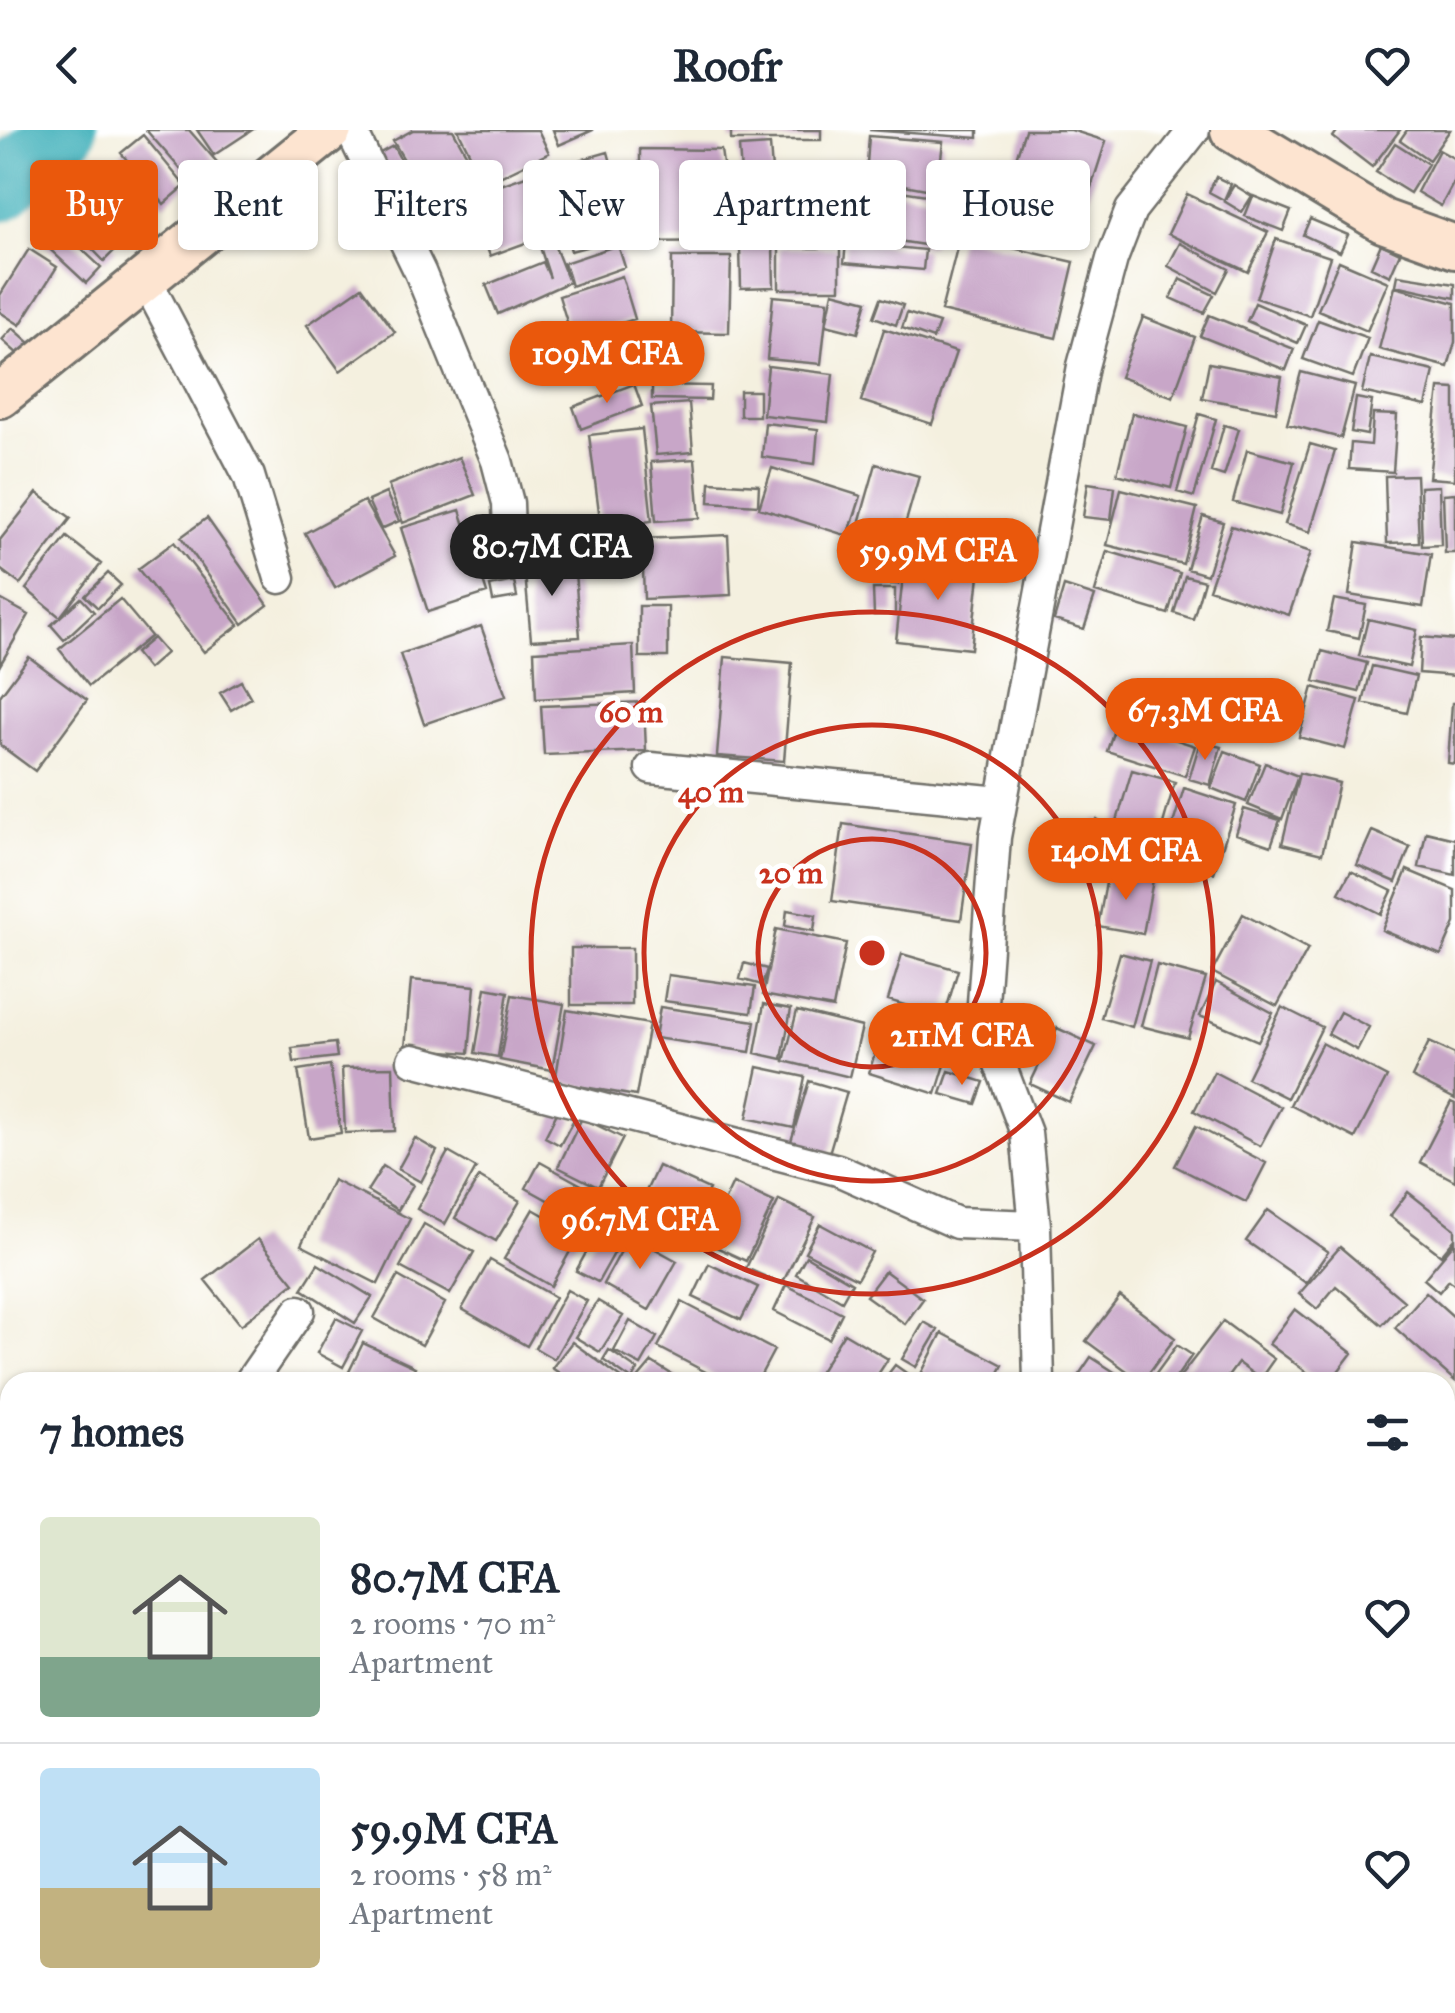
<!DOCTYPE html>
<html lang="en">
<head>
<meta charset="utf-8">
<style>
	body { margin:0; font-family:"IM FELL Great Primer",serif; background:#f6f6f7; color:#1f2937; height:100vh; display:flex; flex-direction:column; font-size:38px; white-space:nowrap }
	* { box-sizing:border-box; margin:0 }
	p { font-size:32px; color:#747a83 }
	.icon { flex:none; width:55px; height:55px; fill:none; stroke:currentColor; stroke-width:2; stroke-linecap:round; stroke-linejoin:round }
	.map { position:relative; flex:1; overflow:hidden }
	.panel { position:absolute; left:0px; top:1242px; width:1455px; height:642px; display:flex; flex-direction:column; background:#fff; border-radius:30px 30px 0 0; box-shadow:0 2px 8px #0004 }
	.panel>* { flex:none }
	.guide { position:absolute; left:30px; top:30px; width:1395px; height:90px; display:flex; gap:20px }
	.price { position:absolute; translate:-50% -85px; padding:0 22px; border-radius:35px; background:#ea580c; color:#fff; font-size:32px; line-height:65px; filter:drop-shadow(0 2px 5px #0008) }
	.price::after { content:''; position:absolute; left:50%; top:60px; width:30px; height:22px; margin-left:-15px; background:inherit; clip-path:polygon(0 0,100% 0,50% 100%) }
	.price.active { background:#222; color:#fff }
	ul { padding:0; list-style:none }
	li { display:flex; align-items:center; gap:30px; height:250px; padding:0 40px }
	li+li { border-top:2px solid #e0e1e3 }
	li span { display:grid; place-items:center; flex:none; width:280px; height:200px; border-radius:10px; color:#555 }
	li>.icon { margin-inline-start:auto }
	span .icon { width:120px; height:120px; fill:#fffc; stroke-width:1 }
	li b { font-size:42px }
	h2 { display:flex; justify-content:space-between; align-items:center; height:120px; padding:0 40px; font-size:42px }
	.tag { padding:0 35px; border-radius:10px; background:#fff; box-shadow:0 2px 8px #0004; font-size:35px; line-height:90px }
	.tag.active { background:#ea580c; color:#fff }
	header { display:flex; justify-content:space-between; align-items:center; height:130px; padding:0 40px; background:#fff; font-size:45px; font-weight:800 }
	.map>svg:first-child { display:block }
</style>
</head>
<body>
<header><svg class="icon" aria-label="back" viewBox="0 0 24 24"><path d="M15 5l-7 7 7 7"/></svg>Roofr<svg class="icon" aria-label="heart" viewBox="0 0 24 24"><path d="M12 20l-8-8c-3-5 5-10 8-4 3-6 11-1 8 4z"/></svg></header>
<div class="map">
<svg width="1455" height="1883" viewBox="0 0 1455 1883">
	<rect width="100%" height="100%" fill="#fff"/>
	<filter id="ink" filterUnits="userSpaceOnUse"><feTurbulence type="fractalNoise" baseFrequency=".01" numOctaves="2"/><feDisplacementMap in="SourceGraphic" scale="20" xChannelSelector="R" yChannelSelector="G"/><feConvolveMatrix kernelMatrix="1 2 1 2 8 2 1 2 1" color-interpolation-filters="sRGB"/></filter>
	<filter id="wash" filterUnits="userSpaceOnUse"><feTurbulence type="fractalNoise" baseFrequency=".0048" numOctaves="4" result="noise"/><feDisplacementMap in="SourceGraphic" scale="40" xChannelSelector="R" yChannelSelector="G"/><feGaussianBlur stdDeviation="2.25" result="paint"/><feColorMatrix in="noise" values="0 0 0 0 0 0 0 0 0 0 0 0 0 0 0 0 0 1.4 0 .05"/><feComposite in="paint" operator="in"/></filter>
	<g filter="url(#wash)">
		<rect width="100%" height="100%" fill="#f4f0df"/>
		<path fill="#7fd599" stroke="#558062" stroke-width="2.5" d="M736 1875H1156L1165 1883H736Z"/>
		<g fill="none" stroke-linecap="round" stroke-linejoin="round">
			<path stroke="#40b0ba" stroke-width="68" d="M0 58 63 0"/>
		</g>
		<g id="blocks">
			<path fill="#c8a6c8" d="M146 0H189L222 38 198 59Z
				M197 0H252L214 25Z
				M413 0H453L478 45 429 73 393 11Z
				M458 0H538L549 23 485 54Z
				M553 0H593L559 15Z
				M731 0H821V10H731Z
				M869 0H978V8Z
				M1025 0H1071L1106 11 1088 67 1011 44Z
				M1338 0H1400L1372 37 1333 7Z
				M1407 0H1450L1429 30 1400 10Z
				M143 5 185 56 164 74 121 23Z
				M869 6 943 12 937 61 866 48Z
				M1395 13 1428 34 1410 63 1376 42Z
				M770 15 777 105 746 108 739 17Z
				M393 16 428 79 406 91 371 28Z
				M640 19 721 20 734 111 640 112Z
				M1439 20 1455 29V50L1441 76 1417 62Z
				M608 22 631 105 571 121 548 39Z
				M531 44 553 103 490 126 468 67Z
				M961 44 1018 66 1005 98 948 74Z
				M1216 47 1231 54 1224 70 1209 62Z
				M855 50 856 105 779 107 778 52Z
				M864 55 939 67 931 116 859 105Z
				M1234 55 1252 66 1242 82 1224 71Z
				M1187 64 1268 102 1248 142 1168 104Z
				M1253 66 1291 81 1283 101 1245 86Z
				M78 80 116 119 104 131 66 92Z
				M1310 89 1348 105 1340 122 1303 105Z
				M57 96 101 137 86 153 42 112Z
				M960 106 1074 132 1056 208 941 181Z
				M1276 109 1330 127 1310 186 1256 168Z
				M553 112 569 152 498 184 486 155 543 132 550 148 540 117Z
				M846 112 925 120 923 140 844 133Z
				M1180 113 1229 139 1217 162 1168 136Z
				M1381 114 1400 123 1390 146 1371 137Z
				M618 115 625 137 571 156 564 133Z
				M740 116H773L774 157 741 158Z
				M779 118H840V159H779Z
				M29 119 57 137 20 195 0 182V165Z
				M672 127H731L729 203 671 202Z
				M1339 131 1388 152 1367 201 1318 180Z
				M1398 145 1455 154V168L1396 155Z
				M622 146 635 189 572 208 559 166Z
				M1180 149 1214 165 1204 183 1171 168Z
				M362 157 395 202 340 241 307 195Z
				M1395 157 1455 173V212L1448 237 1379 219Z
				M833 162 867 171 858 203 826 195Z
				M773 166 828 171 821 234 767 229Z
				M881 168 903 175 896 195 874 187Z
				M1255 173 1306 195 1298 213 1247 191Z
				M907 183 939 193 933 209 902 198Z
				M1209 185 1294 219 1286 240 1200 206Z
				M1143 187 1195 207 1173 267 1120 247Z
				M1318 190 1368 208 1353 247 1303 229Z
				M13 198 30 213 19 225 2 210Z
				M884 199 956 222 932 294 861 271Z
				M620 200 625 214 584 229 579 215Z
				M663 206H696V227H663Z
				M1370 227 1434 241 1426 276 1362 262Z
				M1209 233 1282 247 1276 282 1202 268Z
				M768 236 833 244 828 292 763 285Z
				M1301 242 1355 256 1341 308 1287 294Z
				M634 254 642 276 581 299 573 277Z
				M652 255 711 256 710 270 652 269Z
				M1439 258 1455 259V350L1429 348Z
				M740 261H759V286H740Z
				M1356 268 1372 271 1367 305 1351 302Z
				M689 273 693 322 656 325 651 276Z
				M1132 283 1187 297 1171 358 1117 344Z
				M1199 284 1216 289 1194 367 1177 362Z
				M1373 284 1397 285 1393 342 1349 339 1351 313 1371 315Z
				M765 293 818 299 815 334 762 327Z
				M1224 295 1239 299 1224 346 1211 342Z
				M642 299 652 391 601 397 589 305Z
				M1310 314 1335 321 1310 402 1285 394Z
				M1247 320 1294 332 1280 385 1233 372Z
				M459 327 475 365 403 393 388 355Z
				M695 329 700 388 656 391 651 332Z
				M876 334 919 346 903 402 860 390Z
				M772 338 861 366 848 406 759 378Z
				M1416 345 1419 412 1387 413 1385 346Z
				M710 352 759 355 758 375 709 372Z
				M1088 353 1115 357 1111 390 1083 387Z
				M1439 356 1441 415 1422 416 1420 357Z
				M1121 359 1197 378 1183 434 1107 415Z
				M37 363 71 388 20 454 0 439V410Z
				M386 363 399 391 381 399 368 371Z
				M1455 363V423H1445L1443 364Z
				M364 371 395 426 335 458 305 403Z
				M460 380 487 463 428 482 401 398Z
				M1203 386 1223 392 1207 445 1187 439Z
				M207 388 268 475 243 494 181 407Z
				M1231 396 1311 422 1289 485 1209 459Z
				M728 405 731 465 644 469 642 409Z
				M67 407 101 434 60 487 26 459Z
				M174 412 239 495 204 522 138 439Z
				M1357 412 1431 424 1423 477 1349 465Z
				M1107 421 1180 443 1168 484 1095 462Z
				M586 422H610V441H587Z
				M905 427 980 436 971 519 896 511Z
				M574 429 580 507 531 510 524 432Z
				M878 434 898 435V454H878Z
				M108 443 121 455 98 478 85 466Z
				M1185 446 1204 451 1193 489 1174 483Z
				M514 451 517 467 493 471 490 456Z
				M1064 456 1095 466 1084 499 1054 490Z
				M873 459H895V484L874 485Z
				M81 468 94 482 64 510 51 495Z
				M0 469 29 485 0 535Z
				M120 469 151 506 89 556 59 519Z
				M1334 469 1366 475 1359 508 1327 501Z
				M639 476H668V527H639Z
				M1368 489 1417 500 1409 537 1359 526Z
				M481 496 506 566 424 594 400 524Z
				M1421 507 1455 510V546L1419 543Z
				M153 508 166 523 148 539 135 523Z
				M633 515 635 563 536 569 534 521Z
				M1322 521 1367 533 1359 562 1314 551Z
				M29 527 87 570 35 641 0 615V566Z
				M725 527 792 533 784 631 717 626Z
				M1372 536 1416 546 1407 583 1363 573Z
				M241 551 251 568 231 580 220 563Z
				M1313 557 1359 570 1345 619 1299 607Z
				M644 572 646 621 544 625 541 576Z
				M1452 573H1455V634L1448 633Z
				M1117 590 1195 616 1185 646 1107 621Z
				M1200 612 1221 617 1210 655 1189 649Z
				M1225 621 1260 634 1246 672 1211 658Z
				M1265 633 1298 646 1282 689 1248 675Z
				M1132 640 1175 652 1158 711 1115 698Z
				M1299 643 1339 653 1322 724 1282 714Z
				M1184 658 1236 675 1214 743 1163 727Z
				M1244 679 1280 690 1271 716 1236 704Z
				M1097 689 1123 706 1115 718 1089 701Z
				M843 694 972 713 961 790 832 771Z
				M1372 701 1410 717 1396 752 1357 735Z
				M1426 702 1455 709V745L1419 737Z
				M1120 719 1141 727 1136 742 1115 735Z
				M1407 740 1455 760V793L1441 825 1382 800Z
				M1351 741 1392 761 1381 784 1339 763Z
				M1108 742 1153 750 1143 804 1098 796Z
				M787 780 816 785 814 801 785 796Z
				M1243 784 1308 819 1277 876 1212 842Z
				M776 799 846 813 833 878 763 865Z
				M571 818H632V875H571Z
				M1120 823 1150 831 1132 897 1101 888Z
				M902 824 958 840 944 887 888 870Z
				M744 833 767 839 762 855 740 849Z
				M1157 835 1206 848 1188 908 1141 896Z
				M668 845 755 857 751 883 664 871Z
				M411 850 475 856 469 923 405 918Z
				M1216 852 1273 883 1258 911 1200 886Z
				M486 858 508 862 498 927 475 923Z
				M512 865 564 874 552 940 500 930Z
				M764 874 791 879 782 929 755 923Z
				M660 877 755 891 750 922 655 908Z
				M1282 877 1322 897 1287 968 1247 948Z
				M567 880 649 894 636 966 555 952Z
				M797 881 862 897 850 947 784 931Z
				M1340 882 1369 897 1357 920 1328 904Z
				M886 886 954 906 936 964 869 943Z
				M1057 898 1096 916 1069 972 1030 954Z
				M1429 912 1455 924V969L1412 947Z
				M335 913 337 927 294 932 292 918Z
				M1322 913 1387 947 1355 1008 1290 975Z
				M330 935 341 1003 309 1008 298 940Z
				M393 937 395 1001 345 1003 342 938Z
				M758 937 805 947 794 998 747 988Z
				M949 941 984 952 976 974 941 964Z
				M1214 942 1281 977 1260 1016 1194 981Z
				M809 951 847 962 827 1030 789 1018Z
				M1451 972 1455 974V1051L1420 1032Z
				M558 981 574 989 560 1015 545 1007Z
				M582 988 623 1008 598 1057 558 1037Z
				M1196 996 1266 1033 1246 1072 1175 1036Z
				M415 1008 437 1021 421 1052 398 1039Z
				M448 1022 476 1038 445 1094 417 1079Z
				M540 1032 603 1067 589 1093 526 1058Z
				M383 1036 413 1055 398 1080 367 1061Z
				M658 1036 709 1059 682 1117 631 1093Z
				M479 1047 520 1071 496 1111 455 1088Z
				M333 1050 410 1089 378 1154 301 1115Z
				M733 1053 774 1072 746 1131 705 1112Z
				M1408 1062 1455 1099V1108L1441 1125 1390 1086Z
				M779 1070 815 1087 782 1154 746 1138Z
				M533 1079 579 1105 551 1156 504 1129Z
				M1268 1080 1328 1122 1306 1153 1246 1111Z
				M604 1090 626 1102 598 1152 576 1141Z
				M424 1094 474 1122 450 1164 400 1137Z
				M820 1094 872 1122 857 1149 805 1122Z
				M630 1105 677 1131 649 1180 603 1154Z
				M258 1109 294 1153 241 1195 205 1150Z
				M1455 1112V1155L1449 1150 1439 1162 1424 1149Z
				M1340 1117 1404 1171 1382 1195 1336 1156 1317 1179 1299 1164Z
				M806 1126 852 1153 842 1171 796 1144Z
				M490 1130 555 1167 527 1216 462 1179Z
				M318 1134 372 1167 355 1193 302 1159Z
				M709 1134 758 1157 741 1190 693 1167Z
				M885 1141 923 1169 905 1194 866 1166Z
				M398 1146 445 1173 422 1215 374 1188Z
				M786 1155 842 1183 829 1209 774 1181Z
				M567 1160 587 1171 554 1229 535 1218Z
				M1426 1162 1455 1188V1251L1395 1198Z
				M1120 1166 1175 1208 1142 1252 1086 1211Z
				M598 1171 623 1186 600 1222 575 1207Z
				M682 1172 774 1220 757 1252H725L658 1217Z
				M1295 1179 1352 1223 1330 1252H1320L1269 1214Z
				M336 1188 362 1201 343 1237 317 1223Z
				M630 1191 657 1207 641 1235 614 1221Z
				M1223 1191 1274 1229 1260 1249 1238 1233 1224 1252H1176Z
				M924 1192 938 1200 916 1237 902 1229Z
				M844 1203 888 1229 873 1252 814 1251Z
				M942 1203 1003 1235 994 1252H933L920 1246Z
				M572 1212 623 1249 621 1252H572L552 1238Z
				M363 1213 415 1237 407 1252H344Z
				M1177 1215 1192 1225 1173 1252H1150Z
				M609 1220 638 1240 632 1250 603 1230Z
				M1091 1227 1130 1252H1074Z
				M652 1232 684 1252H635Z
				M895 1235 919 1252H882Z
				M1455 1403V1440L1445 1429V1412Z
				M1455 1490V1559L1445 1543V1500Z
				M1445 1616 1455 1629V1663L1445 1670Z
				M10 1618V1658L0 1654Z
				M0 1692 10 1695V1743L0 1745Z
				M1445 1727 1455 1736V1779L1445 1771Z
				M1452 1806 1455 1809V1881L1445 1871V1814Z
				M179 1875H300V1877L256 1883H180Z
				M437 1875H510L512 1883H439Z
				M610 1875H665L666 1880 600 1883 599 1879Z
				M877 1875H979L977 1883H886L876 1880Z
				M1023 1875H1109L1118 1883H1016Z
				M1289 1875H1373L1366 1883H1282Z
				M1399 1875H1434L1439 1880 1407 1883Z"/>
		</g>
	</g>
	<g filter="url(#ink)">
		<use href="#blocks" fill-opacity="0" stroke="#71706a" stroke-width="2.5"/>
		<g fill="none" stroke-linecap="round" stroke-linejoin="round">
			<defs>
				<path id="street" d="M351 0 420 142 497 331 508 373 510 434
					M146 150 249 346 280 448
					M651 638 1000 672
					M413 930 838 1040 957 1093 1035 1096
					M250 1252 299 1181
					M1039 1252 1035 1096 1026 1003 982 887 995 707 1083 236 1112 129 1131 80 1194 0
					M0 1675 10 1682
					M0 1752 10 1749
					M168 1875 170 1883
					M425 1875 427 1883
					M1180 1875 1189 1883"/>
				<path id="secondary" d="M1232 0 1383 91 1455 117
					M0 266 330 0"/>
			</defs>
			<use href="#street" stroke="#71706a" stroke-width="35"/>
			<use href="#secondary" stroke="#71706a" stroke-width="48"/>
			<use href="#street" stroke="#fff" stroke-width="30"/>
			<use href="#secondary" stroke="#fde4d0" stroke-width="42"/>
		</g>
	</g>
	<g fill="none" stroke="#c8321e" stroke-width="5">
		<circle cx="872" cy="823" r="114"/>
		<circle cx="872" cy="823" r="228"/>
		<circle cx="872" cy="823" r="341"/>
	</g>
	<circle cx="872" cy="823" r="15" fill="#c8321e" stroke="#fff" stroke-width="5"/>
	<g font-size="30" text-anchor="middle" font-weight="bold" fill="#c8321e" stroke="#fff" stroke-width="10" stroke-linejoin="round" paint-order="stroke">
		<text x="631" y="592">60 m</text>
		<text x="711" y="672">40 m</text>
		<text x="791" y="753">20 m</text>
	</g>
</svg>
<b class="price" style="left:607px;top:276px">109M CFA</b>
<b class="price active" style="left:552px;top:469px">80.7M CFA</b>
<b class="price" style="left:938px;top:473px">59.9M CFA</b>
<b class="price" style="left:1205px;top:633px">67.3M CFA</b>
<b class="price" style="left:1126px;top:773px">140M CFA</b>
<b class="price" style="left:962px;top:958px">211M CFA</b>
<b class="price" style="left:640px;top:1142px">96.7M CFA</b>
<div class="guide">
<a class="tag active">Buy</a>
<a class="tag">Rent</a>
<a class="tag">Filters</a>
<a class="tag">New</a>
<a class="tag">Apartment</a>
<a class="tag">House</a>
</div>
<section class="panel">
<h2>7 homes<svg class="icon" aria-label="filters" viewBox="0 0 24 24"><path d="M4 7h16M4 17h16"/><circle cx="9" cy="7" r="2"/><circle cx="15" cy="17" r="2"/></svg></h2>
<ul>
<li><span style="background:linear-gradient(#dfe7d0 70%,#7fa58c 0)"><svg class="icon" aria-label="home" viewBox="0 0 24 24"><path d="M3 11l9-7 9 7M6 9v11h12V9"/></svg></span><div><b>80.7M CFA</b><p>2 rooms · 70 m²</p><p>Apartment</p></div><svg class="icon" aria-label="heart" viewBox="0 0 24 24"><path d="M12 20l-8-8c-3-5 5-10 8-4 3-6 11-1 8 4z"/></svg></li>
<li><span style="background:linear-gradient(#bfe0f5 60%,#c2b280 0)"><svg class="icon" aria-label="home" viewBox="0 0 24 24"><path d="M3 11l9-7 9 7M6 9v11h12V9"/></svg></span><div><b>59.9M CFA</b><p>2 rooms · 58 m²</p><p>Apartment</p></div><svg class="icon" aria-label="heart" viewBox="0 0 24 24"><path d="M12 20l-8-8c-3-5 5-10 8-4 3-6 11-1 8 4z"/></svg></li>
</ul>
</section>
</div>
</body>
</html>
